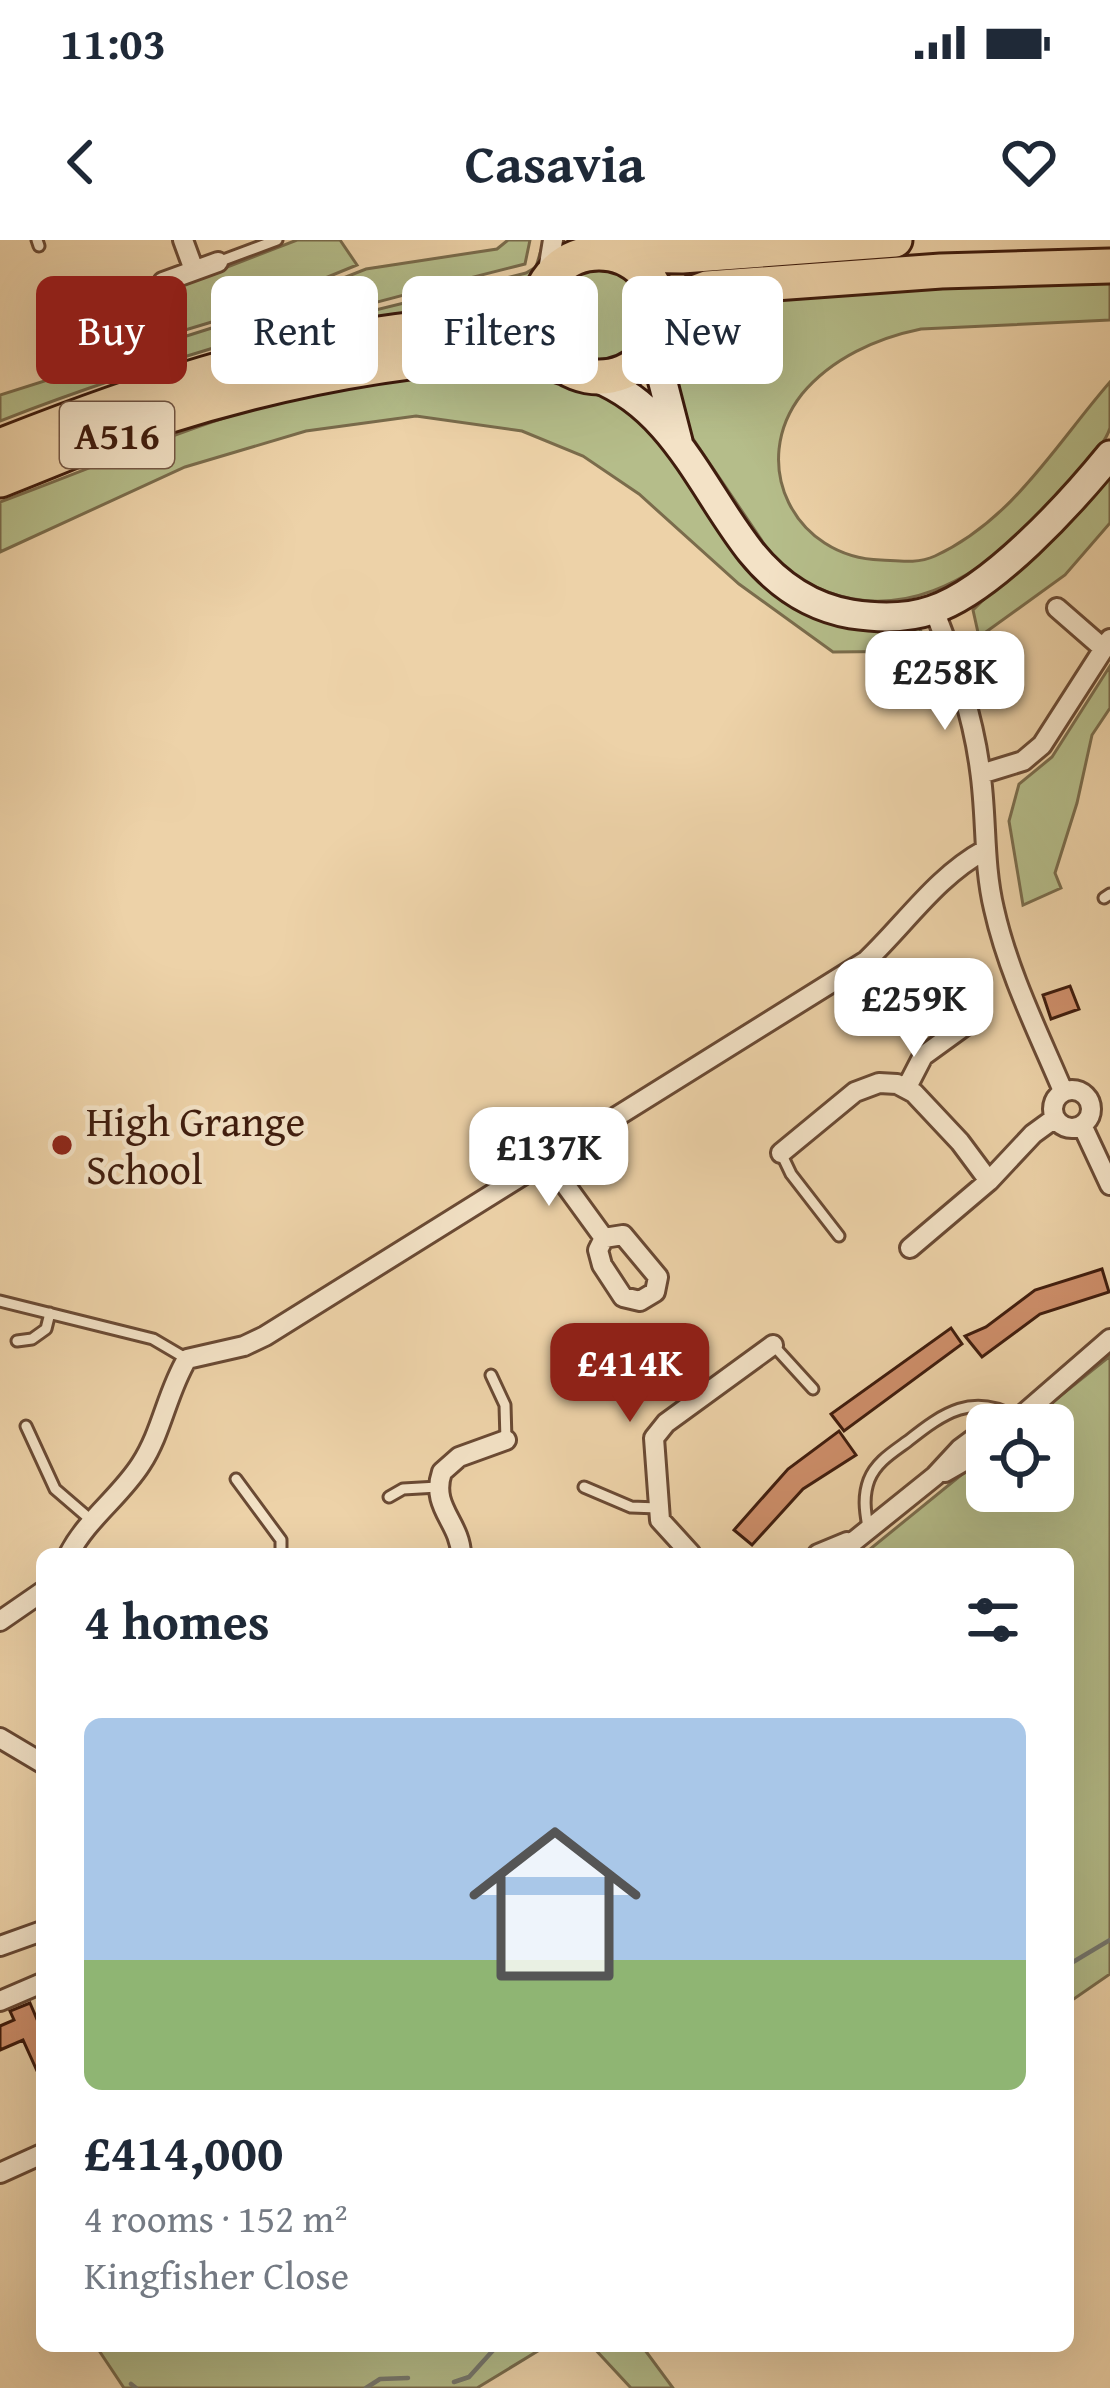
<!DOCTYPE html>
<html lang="en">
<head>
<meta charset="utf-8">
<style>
	body { margin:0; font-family:"Gentium Book Plus",serif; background:#f2f2f3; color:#1f2937; height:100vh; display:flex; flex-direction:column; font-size:45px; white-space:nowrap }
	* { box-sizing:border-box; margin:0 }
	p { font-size:39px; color:#747a83 }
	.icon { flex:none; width:66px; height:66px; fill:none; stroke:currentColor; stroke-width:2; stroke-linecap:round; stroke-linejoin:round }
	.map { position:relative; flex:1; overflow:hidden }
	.sheet { position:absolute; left:36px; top:1308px; width:1038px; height:804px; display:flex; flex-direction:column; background:#fff; border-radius:18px; box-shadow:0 12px 48px #0002 }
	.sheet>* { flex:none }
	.banner { position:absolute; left:36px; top:36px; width:1038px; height:108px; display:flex; gap:24px }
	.tools { position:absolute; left:966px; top:1164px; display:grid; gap:24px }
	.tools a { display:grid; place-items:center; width:108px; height:108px; border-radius:18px; background:#fff; box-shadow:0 12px 48px #0002; font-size:60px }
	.price { position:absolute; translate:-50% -102px; padding:0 27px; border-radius:24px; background:#fff; color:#222; font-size:39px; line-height:78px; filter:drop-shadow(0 3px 6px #0008) }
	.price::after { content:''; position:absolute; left:50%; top:72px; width:36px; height:27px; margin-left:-18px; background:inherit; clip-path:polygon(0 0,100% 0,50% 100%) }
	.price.current { background:#8f2418; color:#fff }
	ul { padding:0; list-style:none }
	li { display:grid; align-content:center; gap:24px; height:636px; padding:0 48px }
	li+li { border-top:3px solid #e0e1e3 }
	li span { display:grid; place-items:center; height:372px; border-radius:18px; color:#555 }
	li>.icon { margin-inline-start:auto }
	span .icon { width:216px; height:216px; fill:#fffc; stroke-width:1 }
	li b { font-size:51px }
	h2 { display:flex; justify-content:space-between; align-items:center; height:144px; padding:0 48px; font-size:51px }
	.tag { padding:0 42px; border-radius:18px; background:#fff; box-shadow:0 12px 48px #0002; font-size:42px; line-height:108px }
	.tag.current { background:#8f2418; color:#fff }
	.status { display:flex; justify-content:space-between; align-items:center; height:84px; padding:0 60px; background:#fff; direction:ltr }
	.status svg { height:33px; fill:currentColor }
	header { display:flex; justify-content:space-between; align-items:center; height:156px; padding:0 48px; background:#fff; font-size:54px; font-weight:800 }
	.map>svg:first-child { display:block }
</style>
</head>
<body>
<div class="status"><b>11:03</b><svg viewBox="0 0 49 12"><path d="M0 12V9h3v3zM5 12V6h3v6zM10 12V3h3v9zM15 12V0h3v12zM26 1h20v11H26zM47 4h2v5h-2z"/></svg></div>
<header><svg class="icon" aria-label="back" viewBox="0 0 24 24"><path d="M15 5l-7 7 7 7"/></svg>Casavia<svg class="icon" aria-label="heart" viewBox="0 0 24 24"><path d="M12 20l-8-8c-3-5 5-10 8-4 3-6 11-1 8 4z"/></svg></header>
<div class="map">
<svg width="1110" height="2148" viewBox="0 0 1110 2148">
	<rect width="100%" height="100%" fill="#edd2a8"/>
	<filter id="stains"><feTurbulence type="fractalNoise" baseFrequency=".00167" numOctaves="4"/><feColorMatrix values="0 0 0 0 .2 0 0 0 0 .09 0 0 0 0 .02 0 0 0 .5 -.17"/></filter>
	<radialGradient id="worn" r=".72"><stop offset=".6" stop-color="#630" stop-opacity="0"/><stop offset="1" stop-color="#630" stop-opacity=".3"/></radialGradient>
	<path fill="#b5bd8a" stroke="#7a6c4c" stroke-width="3" d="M297 0H340L357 25 235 75 79 122 54 63 64 59 75 86Z
		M508 0H530L525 24C347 69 171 114 0 181V155L237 80 366 29 497 9Z
		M544 0C541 25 539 44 518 60L227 111 290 91 526 33 536 27Z
		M550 75a50 50 0 1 1 100 0a50 50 0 1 1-100 0Z
		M1110 38V80L921 89C877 98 832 118 802 154 747 224 795 318 881 320 900 321 917 324 935 316 1013 280 1056 204 1110 142 1110 155 1110 176 1110 188 1104 208 1077 231 1064 247 990 337 885 408 777 323L681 181 671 108 679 81 697 64 724 57Z
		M505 130C546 136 603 149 635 174 655 190 673 219 687 240 762 351 775 388 919 388L933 411 833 412 739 344 639 254 583 216 522 191 416 176 306 191 185 227 0 312V262C114 220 230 167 349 145 401 136 453 132 505 130Z
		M1110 235V283L1065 335 979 397 973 370Z
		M1110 426V468L1092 495 1077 563 1055 633 1061 648 1023 665 1009 581 1019 544 1052 517Z
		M1110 1116V1734L1068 1763V1314H864L987 1214V1251H1053V1185H1024Z
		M96 2106H546L477 2148H124Z
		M592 2106H642L673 2148H631Z"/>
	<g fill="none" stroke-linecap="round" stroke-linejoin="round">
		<path stroke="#76786f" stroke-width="4.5" d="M1068 1725 1110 1700
			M454 2142 469 2137 497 2106
			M131 2144 136 2148
			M366 2148 380 2139 408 2138"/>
	</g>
	<path fill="#cf8f6b" stroke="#3f1c0d" stroke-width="3" d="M1070 746 1079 769 1051 779 1043 755Z
		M1102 1029 1109 1052 1040 1074 982 1117 965 1096 986 1087 1035 1050Z
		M951 1088 962 1104 844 1191 831 1174Z
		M839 1191 856 1215 803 1249 752 1305 734 1290 788 1229Z
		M30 1763 39 1784 42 1782V1842L23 1800 0 1810V1786L14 1780 10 1771Z"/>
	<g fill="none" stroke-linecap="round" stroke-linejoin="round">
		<defs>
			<path id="lane" d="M37 0 39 6
				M218 22 277 0
				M99 66 162 42
				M1104 658 1110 654
				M781 913 791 934 839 996
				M0 1061 153 1099 187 1119
				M17 1101 32 1099 46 1089 50 1073
				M773 1105 813 1149
				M491 1135 505 1165 506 1200
				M26 1186 55 1249 91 1280
				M236 1239 281 1300V1314
				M584 1247 631 1267 658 1268
				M389 1257 403 1249 438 1247
				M868 1287C865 1271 863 1256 869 1240 876 1222 893 1212 908 1201 943 1173 973 1152 1017 1178"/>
			<path id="street" d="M183 0 194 30
				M592 0 606 13
				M163 42 218 22
				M546 43 553 0
				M1057 368 1104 409
				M934 370C954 421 973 475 980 530 987 577 983 623 994 669 1008 732 1038 792 1063 851
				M981 534 1023 521 1042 505 1110 399
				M907 847 923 816 981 774
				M1053 869a19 19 0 1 1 38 0a19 19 0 1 1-38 0Z
				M1082 885 1110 945
				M781 913 855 852 879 843 897 844 914 853 960 902 989 941 1033 894 1055 878
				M548 921 604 998 623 995 658 1037 655 1052 640 1061 623 1057 602 1025 598 1010 604 998
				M910 1008 989 941
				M1011 1185 1110 1099
				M945 1232 987 1208
				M69 1314C87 1279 120 1257 141 1224 162 1192 167 1152 187 1119L244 1106 265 1096 866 721C906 683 936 637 985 610
				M461 1314C460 1282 430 1267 442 1232L459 1217 506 1200
				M691 1314 660 1280 654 1198 666 1183 773 1105
				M818 1314 847 1302
				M838 1314 935 1236 960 1209 987 1189
				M0 1381 42 1352
				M0 1498 42 1523
				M0 1706 42 1691
				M0 1761 42 1743
				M0 1933 42 1914"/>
			<path id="secondary" d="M658 98 662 139 678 201
				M596 138C674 169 702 250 751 312 777 344 811 367 851 374 877 378 906 379 932 370 991 351 1071 263 1110 215"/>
			<path id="highway" d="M537 75a62 62 0 1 1 124 0a62 62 0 1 1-124 0Z
				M618 15 682 16 895 0
				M662 80 691 54 707 48 941 31 1110 26
				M0 206C134 153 274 105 418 89 460 85 509 87 540 55
				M0 240C54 219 108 195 164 177 275 142 391 119 507 113L525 114 564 127"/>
		</defs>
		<use href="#lane" stroke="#6a4a34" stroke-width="15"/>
		<use href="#street" stroke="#6a4a34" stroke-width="24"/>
		<use href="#secondary" stroke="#3f1c0d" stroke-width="33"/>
		<use href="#highway" stroke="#3f1c0d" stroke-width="39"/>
		<use href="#lane" stroke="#f3e2c6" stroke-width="9"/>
		<use href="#street" stroke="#f3e2c6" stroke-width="18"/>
		<use href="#secondary" stroke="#f3e2c6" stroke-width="27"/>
		<use href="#highway" stroke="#edd2a8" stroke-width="33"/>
	</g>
	<circle fill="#8f2418" stroke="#f3e2c6" stroke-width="4.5" cx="62" cy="905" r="12"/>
	<g text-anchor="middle" stroke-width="9" stroke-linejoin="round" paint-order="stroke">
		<rect fill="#f3e2c6" stroke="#755744" stroke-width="3" x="60" y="162" width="114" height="66" rx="9"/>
		<g font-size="39" font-weight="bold" fill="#3f1c0d">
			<text x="117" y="209">A516</text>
		</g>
		<g font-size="42" fill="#3f1c0d" stroke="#f3e2c6" text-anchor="start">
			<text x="86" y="896">High Grange<tspan x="86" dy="48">School</tspan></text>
		</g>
	</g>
	<rect width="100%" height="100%" filter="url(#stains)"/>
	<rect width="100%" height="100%" fill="url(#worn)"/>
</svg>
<div class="tools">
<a><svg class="icon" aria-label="locate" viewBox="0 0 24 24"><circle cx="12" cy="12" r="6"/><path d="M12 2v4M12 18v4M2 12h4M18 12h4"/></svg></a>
</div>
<b class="price" style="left:945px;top:493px">£258K</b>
<b class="price" style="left:914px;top:820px">£259K</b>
<b class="price" style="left:549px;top:969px">£137K</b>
<b class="price current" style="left:630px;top:1185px">£414K</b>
<div class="banner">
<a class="tag current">Buy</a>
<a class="tag">Rent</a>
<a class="tag">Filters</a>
<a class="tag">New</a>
</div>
<section class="sheet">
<h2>4 homes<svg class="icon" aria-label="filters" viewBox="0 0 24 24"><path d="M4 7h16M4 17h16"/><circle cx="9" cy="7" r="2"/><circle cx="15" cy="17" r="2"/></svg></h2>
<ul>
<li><span style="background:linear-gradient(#a9c7e8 65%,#8fb573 0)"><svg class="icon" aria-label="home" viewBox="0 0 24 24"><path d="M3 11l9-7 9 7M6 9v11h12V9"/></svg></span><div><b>£414,000</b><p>4 rooms · 152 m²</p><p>Kingfisher Close</p></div></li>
</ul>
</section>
</div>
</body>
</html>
